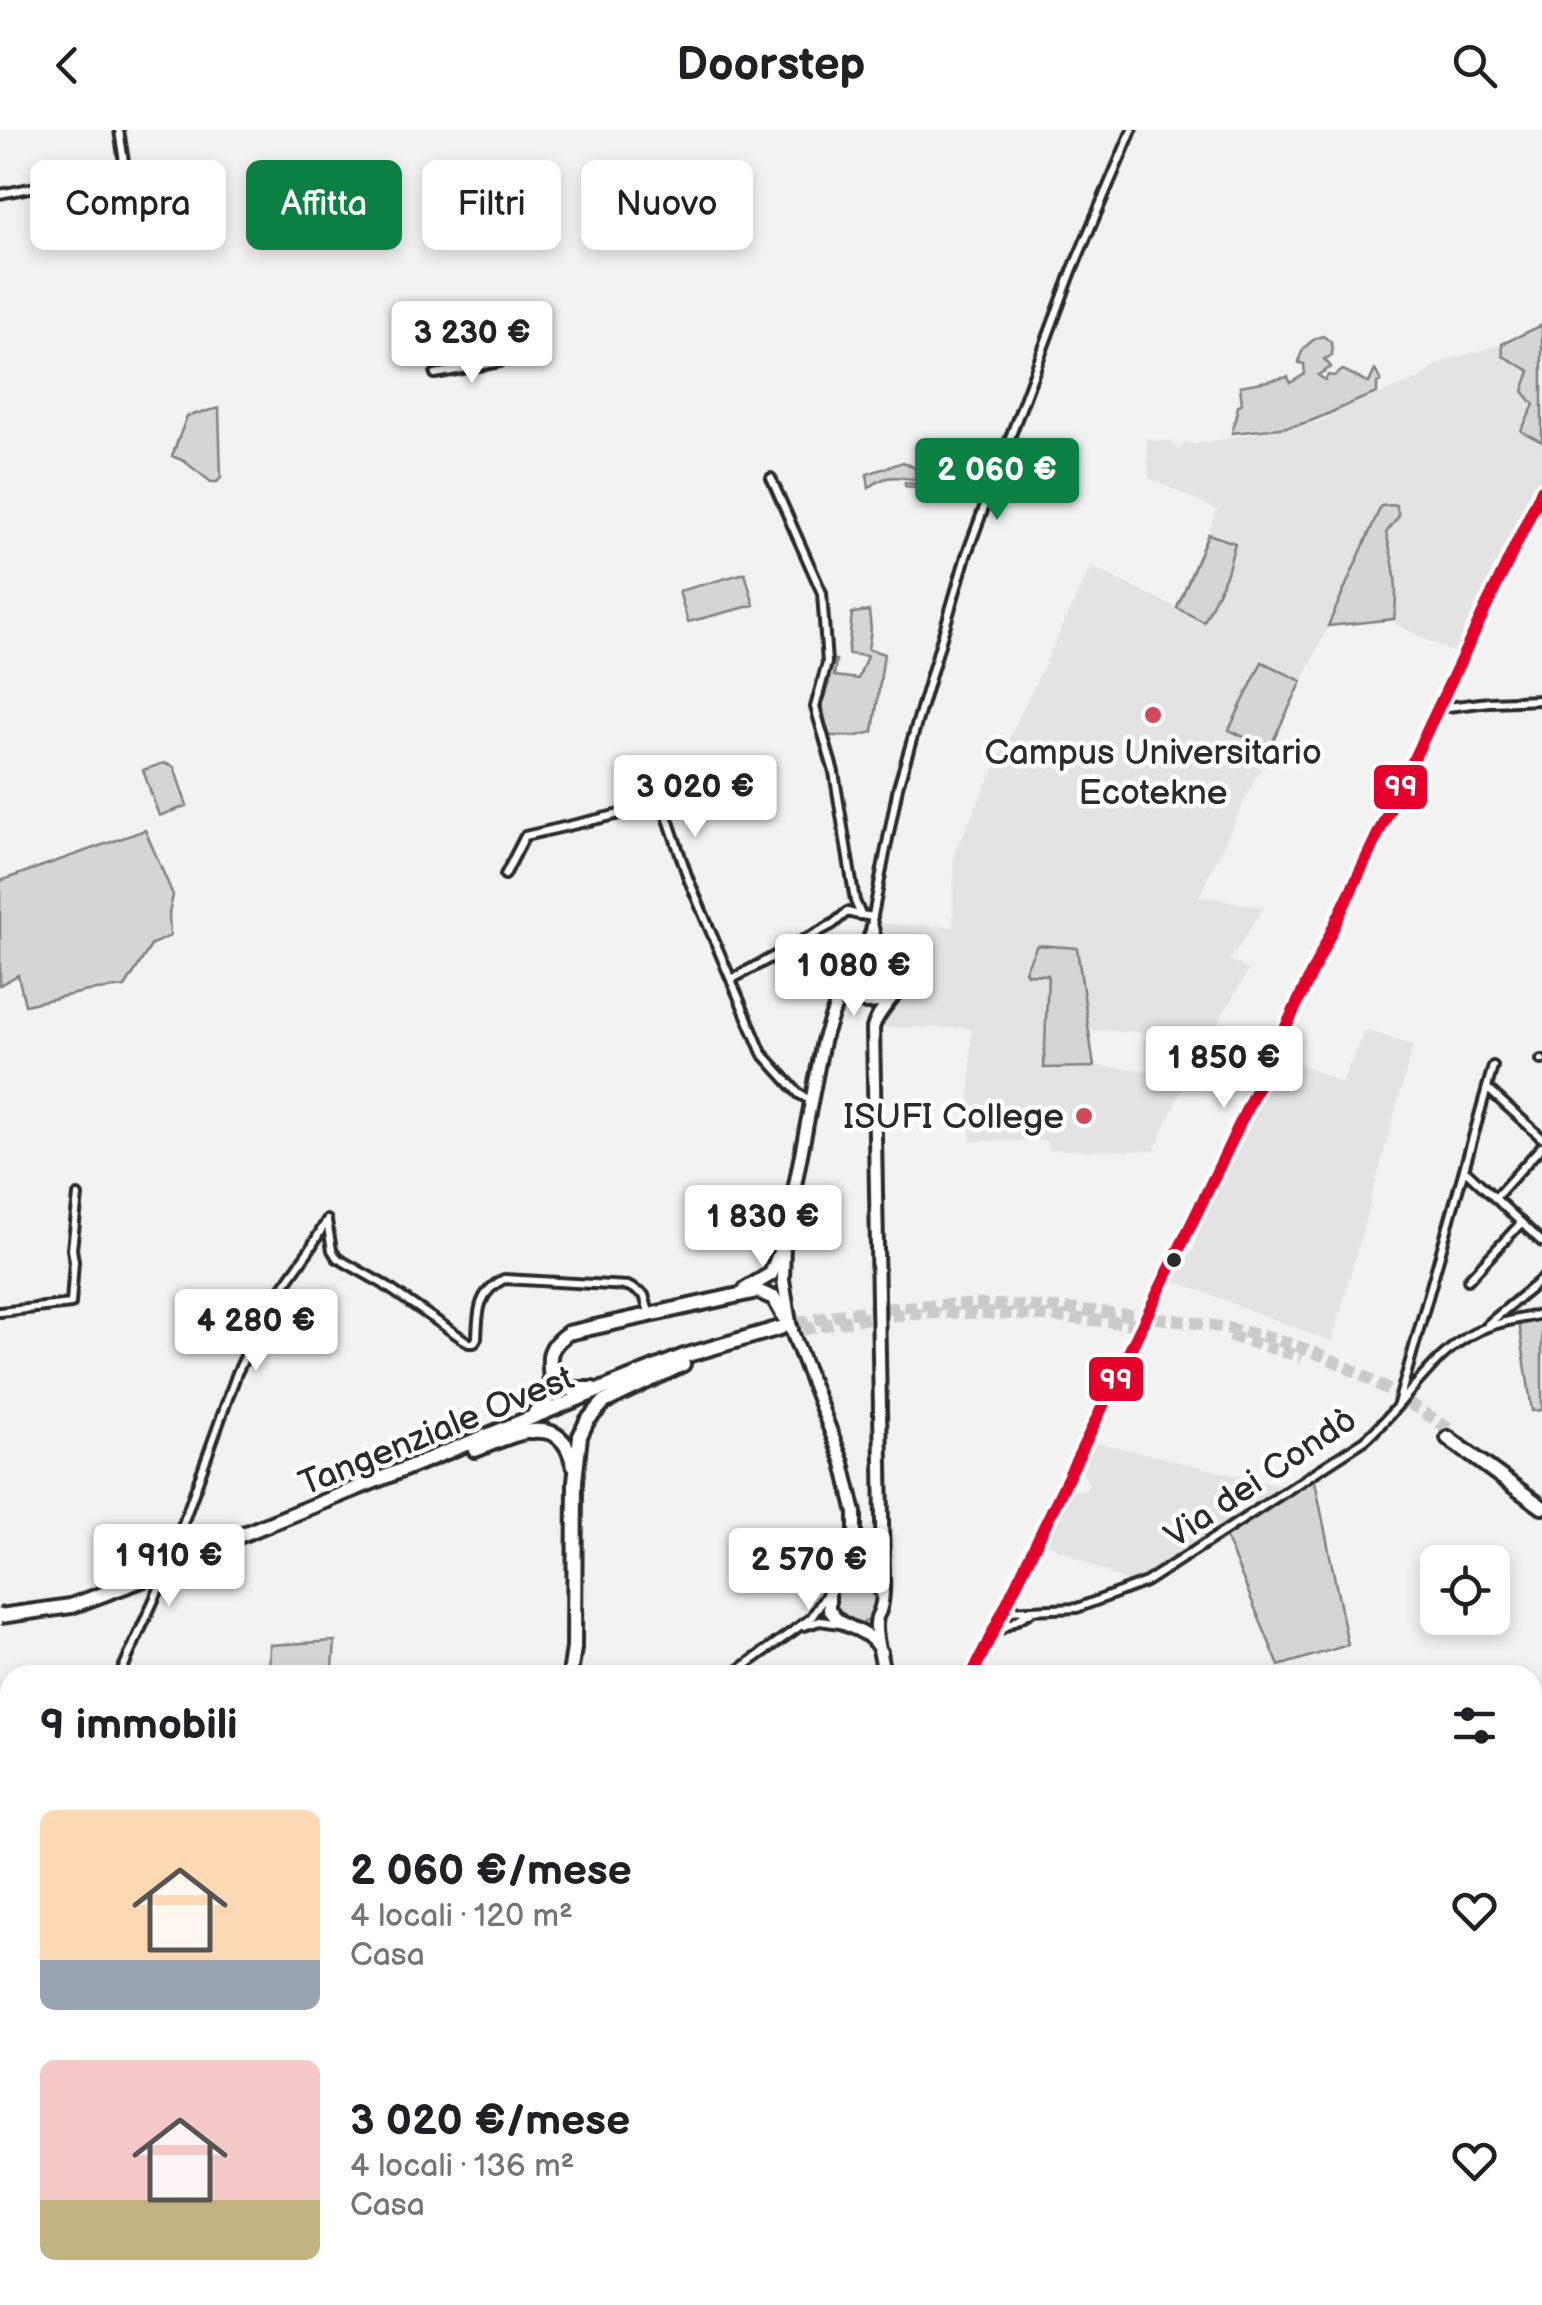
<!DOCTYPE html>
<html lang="it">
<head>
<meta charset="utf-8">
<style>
	body { margin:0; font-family:"Balsamiq Sans",sans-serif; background:#f2f2f2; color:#202124; height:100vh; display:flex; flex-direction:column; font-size:38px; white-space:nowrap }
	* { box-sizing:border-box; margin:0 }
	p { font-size:32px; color:#757577 }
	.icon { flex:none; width:55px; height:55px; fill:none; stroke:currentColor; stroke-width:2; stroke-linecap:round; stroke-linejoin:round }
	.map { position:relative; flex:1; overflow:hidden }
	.sheet { position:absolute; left:0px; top:1535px; width:1542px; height:640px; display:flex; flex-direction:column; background:#fff; border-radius:30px 30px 0 0; box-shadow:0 5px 15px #0003 }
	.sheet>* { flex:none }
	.banner { position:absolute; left:30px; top:30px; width:1000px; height:90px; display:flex; gap:20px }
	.controls { position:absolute; left:1420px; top:1415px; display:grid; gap:20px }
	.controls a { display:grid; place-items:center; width:90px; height:90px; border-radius:15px; background:#fff; box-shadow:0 5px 15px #0003; font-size:50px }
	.price { position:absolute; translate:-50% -85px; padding:0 22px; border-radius:10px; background:#fff; color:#222; font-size:32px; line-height:65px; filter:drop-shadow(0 2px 5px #0008) }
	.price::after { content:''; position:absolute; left:50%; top:60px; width:30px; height:22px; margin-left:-15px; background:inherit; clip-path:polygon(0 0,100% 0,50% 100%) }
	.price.active { background:#0b8043; color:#fff }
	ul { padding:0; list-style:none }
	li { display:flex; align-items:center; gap:30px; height:250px; padding:0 40px }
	li span { display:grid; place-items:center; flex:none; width:280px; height:200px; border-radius:15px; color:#555 }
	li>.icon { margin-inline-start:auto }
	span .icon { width:120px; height:120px; fill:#fffc; stroke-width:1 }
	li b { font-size:42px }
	h2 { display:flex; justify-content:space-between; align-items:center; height:120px; padding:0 40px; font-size:42px }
	.chip { padding:0 35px; border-radius:15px; background:#fff; box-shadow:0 5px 15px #0003; font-size:35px; line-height:90px }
	.chip.active { background:#0b8043; color:#fff }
	header { display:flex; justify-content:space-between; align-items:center; height:130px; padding:0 40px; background:#fff; font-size:45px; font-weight:700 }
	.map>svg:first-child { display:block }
</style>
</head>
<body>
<header><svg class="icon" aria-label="back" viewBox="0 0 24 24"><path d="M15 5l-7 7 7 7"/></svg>Doorstep<svg class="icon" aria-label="search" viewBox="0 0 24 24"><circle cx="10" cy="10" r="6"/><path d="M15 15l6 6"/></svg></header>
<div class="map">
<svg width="1542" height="2175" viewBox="0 0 1542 2175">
	<rect width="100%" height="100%" fill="#f2f2f2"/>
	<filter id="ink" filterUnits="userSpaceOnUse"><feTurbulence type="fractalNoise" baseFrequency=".01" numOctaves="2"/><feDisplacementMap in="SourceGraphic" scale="20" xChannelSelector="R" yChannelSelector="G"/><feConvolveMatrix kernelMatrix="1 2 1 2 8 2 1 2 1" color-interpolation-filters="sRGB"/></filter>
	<g filter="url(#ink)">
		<path fill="#e3e3e3" d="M1542 195V349L1475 491 1466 495 1469 502 1458 525 1395 494 1394 489 1328 497 1199 766 1264 777 1230 830 1249 840 1210 906 1090 900 1095 936 1189 943 1154 1021 1048 1020 1047 1011H970L971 898 879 897V889L913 860 914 836 880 804 879 793 953 796 954 723 1091 437 1177 478 1217 380 1149 348 1146 309 1173 312 1179 321 1185 312 1195 314 1319 292 1345 277 1417 250 1442 232 1514 210Z
			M1366 900 1413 916 1332 1212 1170 1149 1194 1119 1204 1077 1272 931 1277 933 1281 924 1341 953Z
			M1091 1311 1286 1357 1261 1373 1236 1364 1239 1388 1169 1434 1131 1454 1042 1411 1066 1366 1074 1360 1085 1361 1089 1354 1080 1339Z"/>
		<path fill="#d5d5d5" stroke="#808080" stroke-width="2.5" d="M1542 195V312L1521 301 1534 275 1523 261 1530 241 1503 226 1502 214Z
			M1323 206 1331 212 1332 226 1324 229 1331 237 1318 245 1325 250 1328 245 1334 246 1343 240 1369 253 1375 240 1381 251 1377 253V263C1356 270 1338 280 1318 288 1292 300 1260 299 1232 303L1238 276 1242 273 1240 256 1288 247 1290 253 1305 244 1304 234 1299 233C1299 220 1311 209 1323 206Z
			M219 278 221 348 217 352H211L184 331 172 326 187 286Z
			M936 322H954L967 332C964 366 930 361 905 356V352C925 358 938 356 954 342V336L948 334C918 369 901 330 869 358L867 344 903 332C919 339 931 352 936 322Z
			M1396 375 1399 386 1386 403C1394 432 1399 460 1394 489L1328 496 1381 376Z
			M1208 404 1235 413 1227 443 1204 492 1177 478Z
			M745 443 754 475 688 492 679 461Z
			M869 481 871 500 868 519 884 524 873 602 857 606H828L822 573 829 552 830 530H836L834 546 858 549 867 526 848 524 852 483Z
			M1262 532 1302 551 1269 619 1229 600Z
			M164 633 174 637 187 676 159 686 143 640Z
			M145 700 173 765 169 783 170 806 152 814 125 857 88 861 25 875 18 845 0 855V751Z
			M1037 815 1077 818 1094 937 1044 938 1048 845 1027 844 1025 841Z
			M852 847a23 23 0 1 1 46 0a23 23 0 1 1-46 0Z
			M1174 905 1244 910 1242 945 1172 941Z
			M1542 1186V1280L1532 1281 1519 1192Z
			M1314 1346 1348 1515 1279 1536 1225 1406Z
			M831 1470a24 24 0 1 1 48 0a24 24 0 1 1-48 0Z
			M335 1511 333 1538 327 1545H269L270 1515Z
			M1532 1872 1542 1873V1986L1532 1992Z
			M1261 2165H1437L1434 2175H1265Z"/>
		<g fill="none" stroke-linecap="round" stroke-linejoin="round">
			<path stroke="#cacaca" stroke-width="12" stroke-dasharray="12 6" stroke-linecap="butt" d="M780 1198C893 1167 1005 1172 1120 1184 1190 1191 1256 1199 1321 1225 1368 1245 1410 1274 1453 1301
				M803 1200C915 1172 1032 1184 1146 1195
				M1230 1206 1302 1227"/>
			<defs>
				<path id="minor" d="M0 64 119 40 124 32 119 0
					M435 244 500 232
					M771 348 822 463 827 533 815 577 834 642 855 771 861 785 873 787
					M1439 578 1489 572 1542 570
					M505 745 525 706 654 676 665 680 688 748 762 923 799 964 810 970
					M873 793 877 810 886 821
					M861 823 870 801 898 657 966 426 1072 141 1132 0
					M732 849 833 794 847 782 859 785
					M1541 930H1542
					M1487 958 1542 1008
					M1464 1039 1542 1112
					M1495 1068 1542 1016
					M327 1091 332 1120 337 1128 383 1154 469 1213H474L477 1208C478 1181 478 1162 504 1149L628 1156 644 1165 649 1182
					M1468 1150 1521 1093
					M0 1182 71 1174 74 1131 72 1119 78 1066
					M1488 1194 1542 1149
					M1398 1274 1493 936
					M1004 1481 1077 1478 1146 1452 1365 1310C1404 1276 1432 1222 1480 1200 1499 1191 1522 1189 1542 1184
					M804 1496 820 1491 840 1494
					M994 1503 1031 1482
					M120 1545 162 1452 237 1243 269 1177 310 1119 327 1090
					M732 1545 811 1488 826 1465
					M1532 1594 1542 1592
					M1532 1617 1542 1662
					M1532 1713 1542 1714
					M0 1856 10 1853
					M1532 1868 1542 1869
					M1532 1993 1542 1987
					M738 2165 739 2175
					M1054 2165 1057 2175
					M959 2175 986 2165
					M1435 2175 1439 2165"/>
				<path id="major" d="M848 850 854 864 866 873 888 871
					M843 1444C861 1439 874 1445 881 1462
					M881 1522C864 1492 844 1504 829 1479V1459L855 1425V1383L843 1333 791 1199 783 1150 784 1112 823 911 831 888 852 833 858 827 874 820 891 825 902 843C901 867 879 876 873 898L883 1443C883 1454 884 1467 881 1477 878 1489 877 1481 876 1494 875 1510 882 1528 884 1545
					M972 1545 1223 1029 1542 360
					M0 1908 10 1925
					M107 2165 111 2175
					M884 2175 886 2165"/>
				<path id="highway" d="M746 1159 771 1144 784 1112
					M551 1241 570 1259H593
					M535 1282 550 1266C555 1237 538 1223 568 1203L757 1161 774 1168 791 1199
					M1448 1308 1542 1377
					M475 1320C509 1307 561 1278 573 1334
					M199 1422 684 1226 780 1198
					M570 1545 574 1518 575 1351 580 1306 587 1291 604 1272 683 1234"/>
			</defs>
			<use href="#minor" stroke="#2b2b2b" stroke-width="14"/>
			<use href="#major" stroke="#2b2b2b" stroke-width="18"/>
			<use href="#highway" stroke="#2b2b2b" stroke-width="20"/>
			<use href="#minor" stroke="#fff" stroke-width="6"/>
			<use href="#major" stroke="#fff" stroke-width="10"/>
			<use href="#highway" stroke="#fff" stroke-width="12"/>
			<defs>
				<path id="highway-bridge" d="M0 1486 71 1476 201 1428"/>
			</defs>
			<use href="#highway-bridge" stroke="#2b2b2b" stroke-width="20" stroke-linecap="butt"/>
			<use href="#highway-bridge" stroke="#fff" stroke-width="12"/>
			<defs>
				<path id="bus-1" d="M972 1545 1223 1029 1542 360"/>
			</defs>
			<use href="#bus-1" stroke="#fff" stroke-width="20"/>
			<use href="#bus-1" stroke="#e4002b" stroke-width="12"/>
		</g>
	</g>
	<g fill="#d1495b" stroke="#fff" stroke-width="4">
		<circle cx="1153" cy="585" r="10"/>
		<circle cx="1084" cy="986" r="10"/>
	</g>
	<circle fill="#2b2b2b" stroke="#fff" stroke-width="4" cx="1174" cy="1130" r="9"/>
	<g text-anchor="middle" stroke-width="9" stroke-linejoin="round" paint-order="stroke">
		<g font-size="35" fill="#2b2b2b" stroke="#fff">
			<text x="1153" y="634">Campus Universitario<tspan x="1153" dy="40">Ecotekne</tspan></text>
			<text x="1064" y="998" text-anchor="end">ISUFI College</text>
		</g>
		<g font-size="35" fill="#2b2b2b" stroke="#fff">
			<text transform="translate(436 1300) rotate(-22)" y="12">Tangenziale Ovest</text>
			<text transform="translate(1260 1347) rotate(-34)" y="12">Via dei Condò</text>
		</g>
	</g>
	<g stroke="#fff" stroke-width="4">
		<rect x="1372" y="633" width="57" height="48" rx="10" fill="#e4002b"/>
		<rect x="1087" y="1225" width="58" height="48" rx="10" fill="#e4002b"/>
	</g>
	<g font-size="28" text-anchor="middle" font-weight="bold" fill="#fff">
		<text x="1401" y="666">99</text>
		<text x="1116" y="1259">99</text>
	</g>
</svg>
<div class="controls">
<a><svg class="icon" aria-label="locate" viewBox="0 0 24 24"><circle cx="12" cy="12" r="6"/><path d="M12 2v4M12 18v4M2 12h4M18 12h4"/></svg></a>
</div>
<b class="price" style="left:472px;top:256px">3 230 €</b>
<b class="price active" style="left:997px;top:393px">2 060 €</b>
<b class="price" style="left:695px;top:710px">3 020 €</b>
<b class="price" style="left:854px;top:889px">1 080 €</b>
<b class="price" style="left:1224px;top:981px">1 850 €</b>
<b class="price" style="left:763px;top:1140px">1 830 €</b>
<b class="price" style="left:256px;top:1244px">4 280 €</b>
<b class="price" style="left:169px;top:1479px">1 910 €</b>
<b class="price" style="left:809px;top:1483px">2 570 €</b>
<div class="banner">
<a class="chip">Compra</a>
<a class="chip active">Affitta</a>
<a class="chip">Filtri</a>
<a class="chip">Nuovo</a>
</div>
<section class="sheet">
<h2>9 immobili<svg class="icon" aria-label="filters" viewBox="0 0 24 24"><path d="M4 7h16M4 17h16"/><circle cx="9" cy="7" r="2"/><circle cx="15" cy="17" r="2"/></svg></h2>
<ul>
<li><span style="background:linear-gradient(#ffd9b3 75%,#9aa5b1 0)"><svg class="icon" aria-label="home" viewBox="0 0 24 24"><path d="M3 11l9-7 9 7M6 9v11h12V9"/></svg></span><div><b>2 060 €/mese</b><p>4 locali · 120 m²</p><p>Casa</p></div><svg class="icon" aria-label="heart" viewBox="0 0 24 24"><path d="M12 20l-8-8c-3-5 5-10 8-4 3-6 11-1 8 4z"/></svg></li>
<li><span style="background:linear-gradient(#f6c9c9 70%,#c2b280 0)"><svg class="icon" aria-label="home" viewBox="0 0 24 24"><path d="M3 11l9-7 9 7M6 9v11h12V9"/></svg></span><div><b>3 020 €/mese</b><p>4 locali · 136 m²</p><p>Casa</p></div><svg class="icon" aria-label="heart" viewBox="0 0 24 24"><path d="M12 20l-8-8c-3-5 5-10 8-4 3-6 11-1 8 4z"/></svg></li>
</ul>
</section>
</div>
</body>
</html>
